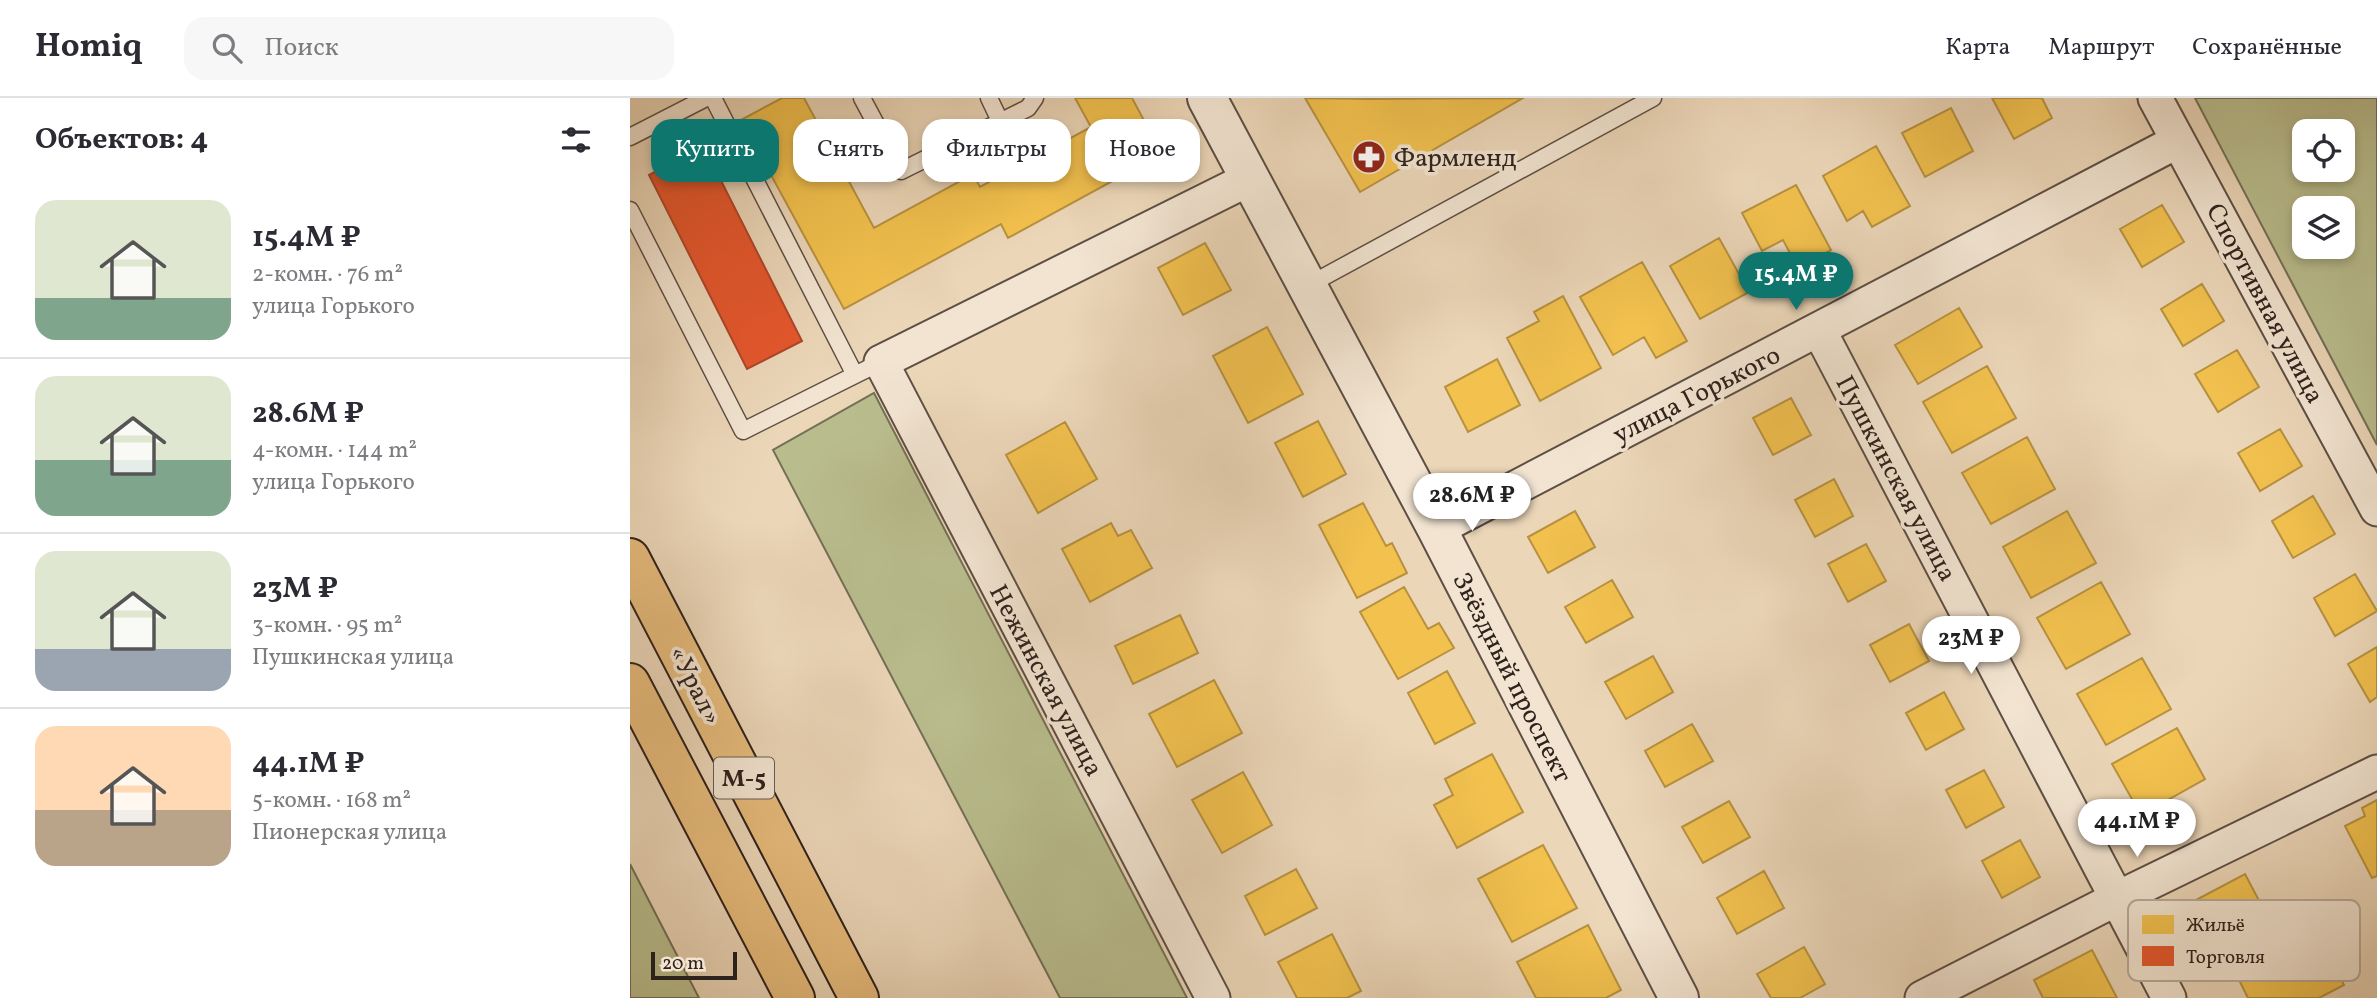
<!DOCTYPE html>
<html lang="ru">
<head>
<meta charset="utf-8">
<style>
	body { margin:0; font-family:Vollkorn,serif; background:#f7f7f7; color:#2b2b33; height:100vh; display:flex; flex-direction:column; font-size:26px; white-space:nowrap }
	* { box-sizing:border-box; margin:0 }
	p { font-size:23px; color:#7c7c81 }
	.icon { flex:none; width:38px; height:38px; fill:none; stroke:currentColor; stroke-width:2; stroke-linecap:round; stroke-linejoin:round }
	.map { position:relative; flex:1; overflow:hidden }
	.side { display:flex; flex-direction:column; background:#fff; width:630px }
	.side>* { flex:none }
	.guide { position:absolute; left:21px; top:21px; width:665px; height:63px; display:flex; gap:14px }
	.fabs { position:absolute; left:1662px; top:21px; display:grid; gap:14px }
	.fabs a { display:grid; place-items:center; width:63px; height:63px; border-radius:14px; background:#fff; box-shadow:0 4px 10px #0003; font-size:35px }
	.scale { position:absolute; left:21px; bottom:18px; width:86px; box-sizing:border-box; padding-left:7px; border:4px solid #2e221d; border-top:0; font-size:19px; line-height:24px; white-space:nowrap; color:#2e221d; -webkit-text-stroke:5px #f2e4d1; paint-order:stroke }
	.price { position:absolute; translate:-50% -60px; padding:0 16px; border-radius:24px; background:#fff; color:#222; font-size:23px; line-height:46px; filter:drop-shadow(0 2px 4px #0008) }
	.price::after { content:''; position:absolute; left:50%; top:42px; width:21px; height:16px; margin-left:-10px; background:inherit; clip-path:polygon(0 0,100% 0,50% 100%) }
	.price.current { background:#0f766e; color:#fff }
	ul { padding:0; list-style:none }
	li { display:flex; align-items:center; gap:21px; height:175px; padding:0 35px }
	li+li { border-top:2px solid #e1e1e2 }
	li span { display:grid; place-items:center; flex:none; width:196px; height:140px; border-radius:21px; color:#555 }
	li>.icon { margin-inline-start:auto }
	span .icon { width:84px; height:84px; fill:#fffc; stroke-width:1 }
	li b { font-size:30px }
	h2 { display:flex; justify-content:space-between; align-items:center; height:84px; padding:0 35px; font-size:30px }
	.pill { padding:0 24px; border-radius:21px; background:#fff; box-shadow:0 4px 10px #0003; font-size:24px; line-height:63px }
	.pill.current { background:#0f766e; color:#fff }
	header { display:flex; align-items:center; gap:42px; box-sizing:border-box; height:98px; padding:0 35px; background:#fff; border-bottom:2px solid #e1e1e2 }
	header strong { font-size:33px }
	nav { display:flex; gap:38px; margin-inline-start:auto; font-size:24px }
	.search { width:490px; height:63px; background:#f7f7f7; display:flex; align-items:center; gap:18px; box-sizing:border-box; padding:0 24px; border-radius:21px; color:#7c7c81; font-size:26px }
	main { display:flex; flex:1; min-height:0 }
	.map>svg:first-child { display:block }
</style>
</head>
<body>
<header>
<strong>Homiq</strong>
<div class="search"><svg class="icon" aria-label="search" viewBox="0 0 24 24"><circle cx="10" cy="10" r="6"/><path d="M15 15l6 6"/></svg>Поиск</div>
<nav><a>Карта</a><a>Маршрут</a><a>Сохранённые</a></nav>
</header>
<main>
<section class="side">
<h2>Объектов: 4<svg class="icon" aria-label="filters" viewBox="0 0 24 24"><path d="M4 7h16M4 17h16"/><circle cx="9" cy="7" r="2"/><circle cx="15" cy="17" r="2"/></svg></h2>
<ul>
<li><span style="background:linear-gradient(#dfe7d0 70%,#7fa58c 0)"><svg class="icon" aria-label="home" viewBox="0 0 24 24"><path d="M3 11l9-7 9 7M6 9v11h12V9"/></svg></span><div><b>15.4M ₽</b><p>2-комн. · 76 m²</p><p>улица Горького</p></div></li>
<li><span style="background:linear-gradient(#dfe7d0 60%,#7fa58c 0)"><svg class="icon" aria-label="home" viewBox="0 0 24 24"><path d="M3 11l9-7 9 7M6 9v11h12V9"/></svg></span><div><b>28.6M ₽</b><p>4-комн. · 144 m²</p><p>улица Горького</p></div></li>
<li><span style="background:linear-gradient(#dfe7d0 70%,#9aa5b1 0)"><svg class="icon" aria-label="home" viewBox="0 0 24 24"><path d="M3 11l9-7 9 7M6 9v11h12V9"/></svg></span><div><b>23M ₽</b><p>3-комн. · 95 m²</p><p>Пушкинская улица</p></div></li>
<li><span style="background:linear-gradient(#ffd9b3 60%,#b9a48a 0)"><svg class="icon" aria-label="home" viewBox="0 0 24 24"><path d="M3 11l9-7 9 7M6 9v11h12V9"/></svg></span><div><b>44.1M ₽</b><p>5-комн. · 168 m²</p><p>Пионерская улица</p></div></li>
</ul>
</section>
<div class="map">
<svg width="1747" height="900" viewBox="0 0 1747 900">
	<rect width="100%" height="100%" fill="#ebd6b8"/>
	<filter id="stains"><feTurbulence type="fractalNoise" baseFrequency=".00286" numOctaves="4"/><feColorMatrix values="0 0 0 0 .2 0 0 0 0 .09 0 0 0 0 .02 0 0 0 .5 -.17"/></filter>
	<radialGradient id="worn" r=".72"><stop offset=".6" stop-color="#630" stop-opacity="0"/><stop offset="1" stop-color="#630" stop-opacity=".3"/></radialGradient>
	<path fill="#b9bd8e" stroke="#747056" stroke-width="2" fill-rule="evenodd" d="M1565 0H1747V347ZM1675 33H1713V72H1675ZM1675 110H1713V149H1675Z
		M244 295 557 900H430L143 352Z
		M0 766 69 900H0Z"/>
	<path fill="#f2c14e" stroke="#b7913f" stroke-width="2" d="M152 0H174L244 130 343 76 350 89 461 29 445 0H502L532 56 378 140 371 126 214 211 111 22Z
		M675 0 739 1 893 0 730 94Z
		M1362 0H1412L1422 20 1384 41Z
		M1321 10 1343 53 1295 79 1272 35Z
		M1246 48 1280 108 1242 129 1233 113 1217 123 1193 78Z
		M1166 87 1201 152 1168 170 1153 142 1132 153 1112 115Z
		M1532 107 1554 144 1512 169 1490 131Z
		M1089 140 1119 194 1070 221 1040 168Z
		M575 145 601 192 553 217 528 170Z
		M1012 164 1057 243 1026 260 1014 239 983 257 950 199Z
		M1572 186 1594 223 1553 248 1531 211Z
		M933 198 971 270 910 303 877 240 909 223 904 214Z
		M1329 210 1352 249 1288 286 1265 247Z
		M637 229 673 296 618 325 583 258Z
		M1607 252 1629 289 1588 314 1565 276Z
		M867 261 890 307 838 334 815 289Z
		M1357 268 1386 320 1322 355 1293 304Z
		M1161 300 1181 337 1143 357 1123 320Z
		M688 323 716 376 673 399 645 345Z
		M435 324 467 381 408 415 376 357Z
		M1650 331 1672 368 1630 393 1608 355Z
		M1397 339 1425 391 1361 426 1332 375Z
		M1204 381 1223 418 1185 439 1165 402Z
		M1683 398 1705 436 1663 460 1642 423Z
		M733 405 756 448 762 445 777 475 727 500 689 427Z
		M945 413 965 449 918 475 898 439Z
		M1437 413 1466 465 1401 500 1373 449Z
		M481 425 488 438 501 432 522 470 460 504 432 451Z
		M1236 446 1256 483 1218 504 1198 466Z
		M1725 476 1747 513 1705 538 1684 500Z
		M982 482 1003 519 956 545 935 509Z
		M1471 484 1500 536 1436 571 1407 520Z
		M774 489 798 531 809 525 824 550 768 581 730 514Z
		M550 517 568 555 503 586 485 548Z
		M1279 526 1299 563 1260 584 1240 547Z
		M1747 549V599L1740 604 1718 566Z
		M1023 558 1043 594 996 621 975 584Z
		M1512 560 1541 611 1476 647 1447 596Z
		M817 573 845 625 805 646 778 595Z
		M584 582 612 635 547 669 519 616Z
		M1314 594 1334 631 1296 652 1276 615Z
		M1062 626 1083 663 1035 689 1015 653Z
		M1547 630 1575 681 1511 717 1482 666Z
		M862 656 893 714 827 750 804 707 823 697 815 681Z
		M1354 672 1374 709 1336 730 1316 692Z
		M613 674 642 727 592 755 562 702Z
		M1747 702V778L1742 780 1715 728 1735 718 1732 710Z
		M1099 703 1120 739 1073 765 1052 729Z
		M1390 742 1410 779 1372 800 1352 763Z
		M913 747 947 810 882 844 848 781Z
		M666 771 687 810 635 837 615 798Z
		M1134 773 1154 810 1107 836 1087 800Z
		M1615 776 1634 812 1585 838 1566 802Z
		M958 827 991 892 976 900H906L887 864Z
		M702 836 731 893 717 900H667L648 864Z
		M1690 839 1714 887 1689 900H1618L1608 880Z
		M1174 849 1195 886 1170 900H1141L1127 876Z
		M1462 852 1487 900H1413L1404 882Z"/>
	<path fill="#e4572e" stroke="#ad4729" stroke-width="2" d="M74 49 172 243 117 271 19 77Z"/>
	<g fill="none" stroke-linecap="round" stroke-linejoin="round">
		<defs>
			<path id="service" d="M83 0 225 277
				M232 0 271 73 398 10 405 0
				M359 0 370 23
				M0 39 76 0
				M0 112 113 333 251 264
				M677 188 1023 0"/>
			<path id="minor" d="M1525 0 1747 411
				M1189 232 1539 900
				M807 431 1548 43
				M583 900 251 264 619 81
				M1292 900 1488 800 1747 674"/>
			<path id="tertiary" d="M577 0 807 431 1049 900"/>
			<path id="primary" d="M0 460 229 900
				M0 585 165 900"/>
		</defs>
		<use href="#service" stroke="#5d4f44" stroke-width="19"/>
		<use href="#minor" stroke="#5d4f44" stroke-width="37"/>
		<use href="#tertiary" stroke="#5d4f44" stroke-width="42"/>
		<use href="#primary" stroke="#2e221d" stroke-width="42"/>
		<use href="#service" stroke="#f2e4d1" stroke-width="16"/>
		<use href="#minor" stroke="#f2e4d1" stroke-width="33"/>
		<use href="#tertiary" stroke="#f2e4d1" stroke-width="38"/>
		<use href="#primary" stroke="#e6bb7c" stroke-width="38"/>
	</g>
	<defs>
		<symbol id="pharmacy-disc" viewBox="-11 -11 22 22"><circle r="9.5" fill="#8f2418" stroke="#f2e4d1"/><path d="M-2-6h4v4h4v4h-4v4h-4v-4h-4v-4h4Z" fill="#fff"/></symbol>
	</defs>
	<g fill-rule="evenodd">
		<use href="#pharmacy-disc" x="720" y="40" width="38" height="38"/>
	</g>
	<g text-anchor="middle" stroke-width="7" stroke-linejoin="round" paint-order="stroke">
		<rect fill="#f2e4d1" stroke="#695c53" stroke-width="2" x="84" y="659.5" width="60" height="41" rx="5"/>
		<g font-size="24" font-weight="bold" fill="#2e221d">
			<text x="114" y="688">М-5</text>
		</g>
		<g font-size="26" fill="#2e221d" stroke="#f2e4d1" text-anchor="start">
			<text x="764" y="68">Фармленд</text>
		</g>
		<g font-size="26" fill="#2e221d" stroke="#f2e4d1">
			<text transform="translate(1636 205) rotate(62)" y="9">Спортивная улица</text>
			<text transform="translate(1066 296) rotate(-27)" y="9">улица Горького</text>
			<text transform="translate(1267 380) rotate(62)" y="9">Пушкинская улица</text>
			<text transform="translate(883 579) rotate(63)" y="9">Звёздный проспект</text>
			<text transform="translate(417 582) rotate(62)" y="9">Нежинская улица</text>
			<text transform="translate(66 587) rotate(63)" y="9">«Урал»</text>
		</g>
	</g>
	<rect x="1498" y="802" width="232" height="81" rx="10" fill="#f2e4d1" stroke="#b7aa9b" stroke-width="2"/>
	<rect x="1512" y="817" width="32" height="19" fill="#f2c14e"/>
	<rect x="1512" y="848" width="32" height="20" fill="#e4572e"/>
	<g font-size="19" fill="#2e221d">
		<text x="1556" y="833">Жильё</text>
		<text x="1556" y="865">Торговля</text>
	</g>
	<rect width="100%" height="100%" filter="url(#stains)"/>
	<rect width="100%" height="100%" fill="url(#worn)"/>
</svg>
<div class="fabs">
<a><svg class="icon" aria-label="locate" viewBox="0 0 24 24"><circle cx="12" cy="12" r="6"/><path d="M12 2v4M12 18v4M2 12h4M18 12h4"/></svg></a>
<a><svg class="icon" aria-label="layers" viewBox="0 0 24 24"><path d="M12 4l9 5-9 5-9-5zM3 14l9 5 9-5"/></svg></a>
</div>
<div class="scale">20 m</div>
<b class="price current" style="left:1166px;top:214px">15.4M ₽</b>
<b class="price" style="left:842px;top:435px">28.6M ₽</b>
<b class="price" style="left:1341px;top:578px">23M ₽</b>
<b class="price" style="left:1507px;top:761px">44.1M ₽</b>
<div class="guide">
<a class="pill current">Купить</a>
<a class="pill">Снять</a>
<a class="pill">Фильтры</a>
<a class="pill">Новое</a>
</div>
</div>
</main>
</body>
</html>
